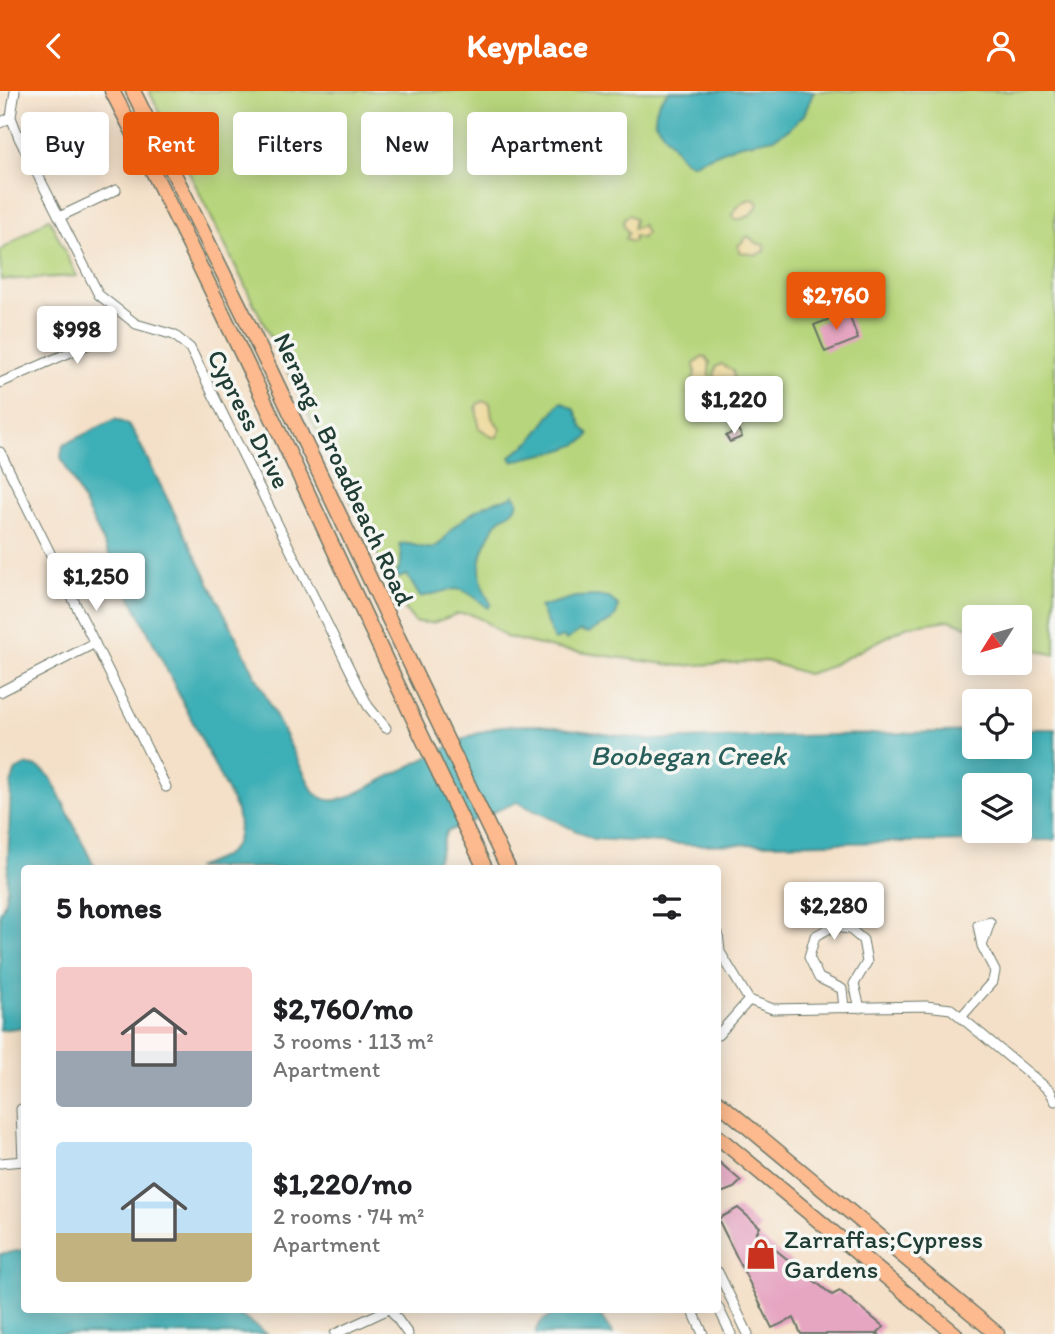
<!DOCTYPE html>
<html lang="en">
<head>
<meta charset="utf-8">
<style>
	body { margin:0; font-family:Itim,sans-serif; background:#f2f2f2; color:#202124; height:100vh; display:flex; flex-direction:column; font-size:26px; white-space:nowrap }
	* { box-sizing:border-box; margin:0 }
	p { font-size:23px; color:#757577 }
	.icon { flex:none; width:38px; height:38px; fill:none; stroke:currentColor; stroke-width:2; stroke-linecap:round; stroke-linejoin:round }
	.map { position:relative; flex:1; overflow:hidden }
	.sheet { position:absolute; left:21px; top:774px; width:700px; height:448px; display:flex; flex-direction:column; background:#fff; border-radius:7px; box-shadow:0 4px 18px #0003 }
	.sheet>* { flex:none }
	.hud { position:absolute; left:21px; top:21px; width:700px; height:63px; display:flex; gap:14px }
	.needle { width:46px; rotate:233deg }
	.tools { position:absolute; left:962px; top:514px; display:grid; gap:14px }
	.tools a { display:grid; place-items:center; width:70px; height:70px; border-radius:7px; background:#fff; box-shadow:0 4px 18px #0003; font-size:35px }
	.price { position:absolute; translate:-50% -60px; padding:0 16px; border-radius:7px; background:#fff; color:#222; font-size:23px; line-height:46px; filter:drop-shadow(0 2px 4px #0008) }
	.price::after { content:''; position:absolute; left:50%; top:42px; width:21px; height:16px; margin-left:-10px; background:inherit; clip-path:polygon(0 0,100% 0,50% 100%) }
	.price.active { background:#ea580c; color:#fff }
	ul { padding:0; list-style:none }
	li { display:flex; align-items:center; gap:21px; height:175px; padding:0 35px }
	li span { display:grid; place-items:center; flex:none; width:196px; height:140px; border-radius:7px; color:#555 }
	li>.icon { margin-inline-start:auto }
	span .icon { width:84px; height:84px; fill:#fffc; stroke-width:1 }
	li b { font-size:30px }
	h2 { display:flex; justify-content:space-between; align-items:center; height:84px; padding:0 35px; font-size:30px }
	.tag { padding:0 24px; border-radius:7px; background:#fff; box-shadow:0 4px 18px #0003; font-size:24px; line-height:63px }
	.tag.active { background:#ea580c; color:#fff }
	header { display:flex; justify-content:space-between; align-items:center; height:91px; padding:0 35px; background:#ea580c; color:#fff; font-size:32px; font-weight:700 }
	.map>svg:first-child { display:block }
</style>
</head>
<body>
<header><svg class="icon" aria-label="back" viewBox="0 0 24 24"><path d="M15 5l-7 7 7 7"/></svg>Keyplace<svg class="icon" aria-label="person" viewBox="0 0 24 24"><circle cx="12" cy="8" r="4"/><path d="M4 21q1-7 8-7t8 7"/></svg></header>
<div class="map">
<svg width="1055" height="1243" viewBox="0 0 1055 1243">
	<rect width="100%" height="100%" fill="#f6f6f2"/>
	<filter id="ink" filterUnits="userSpaceOnUse"><feTurbulence type="fractalNoise" baseFrequency=".0143" numOctaves="2"/><feDisplacementMap in="SourceGraphic" scale="14" xChannelSelector="R" yChannelSelector="G"/><feConvolveMatrix kernelMatrix="1 2 1 2 8 2 1 2 1" color-interpolation-filters="sRGB"/></filter>
	<filter id="wash" filterUnits="userSpaceOnUse"><feTurbulence type="fractalNoise" baseFrequency=".00686" numOctaves="4" result="noise"/><feDisplacementMap in="SourceGraphic" scale="28" xChannelSelector="R" yChannelSelector="G"/><feGaussianBlur stdDeviation="1.57" result="paint"/><feColorMatrix in="noise" values="0 0 0 0 0 0 0 0 0 0 0 0 0 0 0 0 0 1.4 0 .05"/><feComposite in="paint" operator="in"/></filter>
	<g filter="url(#wash)">
		<rect width="100%" height="100%" fill="#f4e0c8"/>
		<path fill="#b7d57c" stroke="#6b8958" stroke-width="2" d="M149 0H1055V564L1020 554V527H975V538L949 529 908 535 824 578 807 583 766 570 680 575 557 558 506 546 483 529 470 523H457L433 532 415 531 405 519Z
			M49 127 77 185 1 189 0 160Z"/>
		<path fill="#eeda9e" stroke="#868c69" stroke-width="2" d="M255 28C265 31 270 45 269 56L266 60C258 57 248 39 250 31Z
			M753 108 758 112C757 121 744 130 735 128L733 124C736 116 745 108 753 108Z
			M629 124 635 128 633 138 642 134 646 142 642 147 634 145V150L631 151 625 148 628 142 623 134 624 127Z
			M748 145 756 152 764 154 765 160 756 164 739 161 738 155Z
			M704 265 710 271C707 284 714 296 704 303L697 301 692 294 695 282 694 273Z
			M721 273 733 280 734 292 730 298H725L714 284 716 276Z
			M484 310 490 312 492 327 501 338 497 346H492L478 336C479 329 475 319 477 313Z"/>
		<path fill="#3eafb6" stroke="#2e7675" stroke-width="2" fill-rule="evenodd" d="M669 0H814L804 24 788 39 774 47 738 54 691 73 681 66 656 32C653 19 660 8 669 0Z
			M562 311 575 319 583 337 589 343 587 347C567 363 535 362 513 371L510 366 531 350 559 313Z
			M115 328 127 333 134 341 314 702C327 711 334 711 349 706L470 645 500 635 541 634 648 649 975 640V656H1020V638H1055V749L695 754 593 748 517 711 446 741 438 768 432 777H195C228 765 245 759 237 720L61 366 63 354ZM975 695H1020V740H975Z
			M514 404 518 410C516 422 508 422 499 429 495 433 493 439 490 444 477 468 476 489 491 513L488 517C457 490 458 498 420 506L407 484 398 487 396 483C403 473 402 464 399 453 411 450 420 459 432 457 443 454 447 441 456 434 467 425 480 416 493 411 501 408 508 409 514 404Z
			M596 505 609 507 618 514C618 534 601 532 589 542L580 540 566 549 564 546 554 549 540 516 575 506Z
			M25 674C37 674 43 678 51 687L95 777H24V936L0 939V822L4 813 7 798 11 693 16 679Z
			M24 1159V1218H234L241 1225 267 1243H0V1163Z
			M563 1218H596L613 1243H536C537 1229 552 1224 563 1218Z"/>
		<g id="blocks">
			<path fill="#e6a6c2" d="M848 221 858 248 825 261 814 234Z
				M738 338 742 346 730 351 726 345Z
				M718 1070 741 1090 734 1097 718 1103Z
				M738 1117 760 1136 756 1143 832 1204 840 1200 884 1236 878 1241 879 1243H801L794 1227 772 1237 718 1128Z"/>
		</g>
	</g>
	<g filter="url(#ink)">
		<use href="#blocks" fill-opacity="0" stroke="#6a7668" stroke-width="2"/>
		<g fill="none" stroke-linecap="round" stroke-linejoin="round">
			<defs>
				<path id="street" d="M15 0 11 26 19 47 99 204 136 233 174 244 190 257 368 615 386 637
					M0 32 11 26
					M59 126 116 99
					M0 292 89 253 106 236 112 216
					M0 361 166 696
					M0 601 95 552
					M718 842 720 861 749 909 773 918 926 915 951 918 1050 1000 1055 1010
					M844 917 842 898 819 887 809 866 815 845 832 836 850 838 863 849 867 871 854 893 860 917
					M961 926 993 890 995 880 982 855 978 834 990 831 982 855
					M718 944 749 909
					M21 1018 23 1070
					M0 1072 24 1070
					M718 1181 748 1243
					M718 1216 731 1243
					M395 1218 393 1222 408 1243
					M692 1218 703 1243
					M335 1243 389 1218"/>
				<path id="primary" d="M112 0C244 255 359 519 485 777
					M133 0 242 220 508 777
					M718 1011 997 1243
					M718 1046 955 1243"/>
			</defs>
			<use href="#street" stroke="#6a7668" stroke-width="11"/>
			<use href="#primary" stroke="#6a7668" stroke-width="17"/>
			<use href="#street" stroke="#fff" stroke-width="9"/>
			<use href="#primary" stroke="#fcba8e" stroke-width="14"/>
		</g>
	</g>
	<defs>
		<symbol id="shop-bare" viewBox="-9 -9 18 18"><path d="M-5-2.5h2.3a2.7 3.5 0 0 1 5.4 0H5L5.5 6h-11ZM-1.5-2.5h3a1.5 2.3 0 0 0-3 0Z" fill="#c8321e" stroke="#f6f6f2" stroke-width="2.5" paint-order="stroke"/></symbol>
	</defs>
	<g fill-rule="evenodd">
		<use href="#shop-bare" x="739" y="1141" width="44" height="44"/>
	</g>
	<g text-anchor="middle" stroke-width="7" stroke-linejoin="round" paint-order="stroke">
		<g font-size="26" fill="#1f3d34" stroke="#f6f6f2">
			<text transform="translate(249 328) rotate(63)" y="9">Cypress Drive</text>
			<text transform="translate(344 378) rotate(65)" y="9">Nerang - Broadbeach Road</text>
		</g>
		<g font-size="26" fill="#1f3d34" stroke="#f6f6f2" text-anchor="start">
			<text x="784" y="1157">Zarraffas;Cypress<tspan x="784" dy="30">Gardens</tspan></text>
		</g>
		<g font-size="28" font-style="italic" fill="#285f5b" stroke="#f6f6f2">
			<text x="688" y="674">Boobegan Creek</text>
		</g>
	</g>
</svg>
<div class="tools">
<a><svg class="needle" viewBox="-14 -14 28 28"><path d="M0-13l5 13h-10z" fill="#e53935"/><path d="M0 13l5-13h-10z" fill="#757577"/></svg></a>
<a><svg class="icon" aria-label="locate" viewBox="0 0 24 24"><circle cx="12" cy="12" r="6"/><path d="M12 2v4M12 18v4M2 12h4M18 12h4"/></svg></a>
<a><svg class="icon" aria-label="layers" viewBox="0 0 24 24"><path d="M12 4l9 5-9 5-9-5zM3 14l9 5 9-5"/></svg></a>
</div>
<b class="price active" style="left:836px;top:241px">$2,760</b>
<b class="price" style="left:77px;top:275px">$998</b>
<b class="price" style="left:734px;top:345px">$1,220</b>
<b class="price" style="left:96px;top:522px">$1,250</b>
<b class="price" style="left:834px;top:851px">$2,280</b>
<div class="hud">
<a class="tag">Buy</a>
<a class="tag active">Rent</a>
<a class="tag">Filters</a>
<a class="tag">New</a>
<a class="tag">Apartment</a>
</div>
<section class="sheet">
<h2>5 homes<svg class="icon" aria-label="filters" viewBox="0 0 24 24"><path d="M4 7h16M4 17h16"/><circle cx="9" cy="7" r="2"/><circle cx="15" cy="17" r="2"/></svg></h2>
<ul>
<li><span style="background:linear-gradient(#f6c9c9 60%,#9aa5b1 0)"><svg class="icon" aria-label="home" viewBox="0 0 24 24"><path d="M3 11l9-7 9 7M6 9v11h12V9"/></svg></span><div><b>$2,760/mo</b><p>3 rooms · 113 m²</p><p>Apartment</p></div></li>
<li><span style="background:linear-gradient(#bfe0f5 65%,#c2b280 0)"><svg class="icon" aria-label="home" viewBox="0 0 24 24"><path d="M3 11l9-7 9 7M6 9v11h12V9"/></svg></span><div><b>$1,220/mo</b><p>2 rooms · 74 m²</p><p>Apartment</p></div></li>
</ul>
</section>
</div>
</body>
</html>
